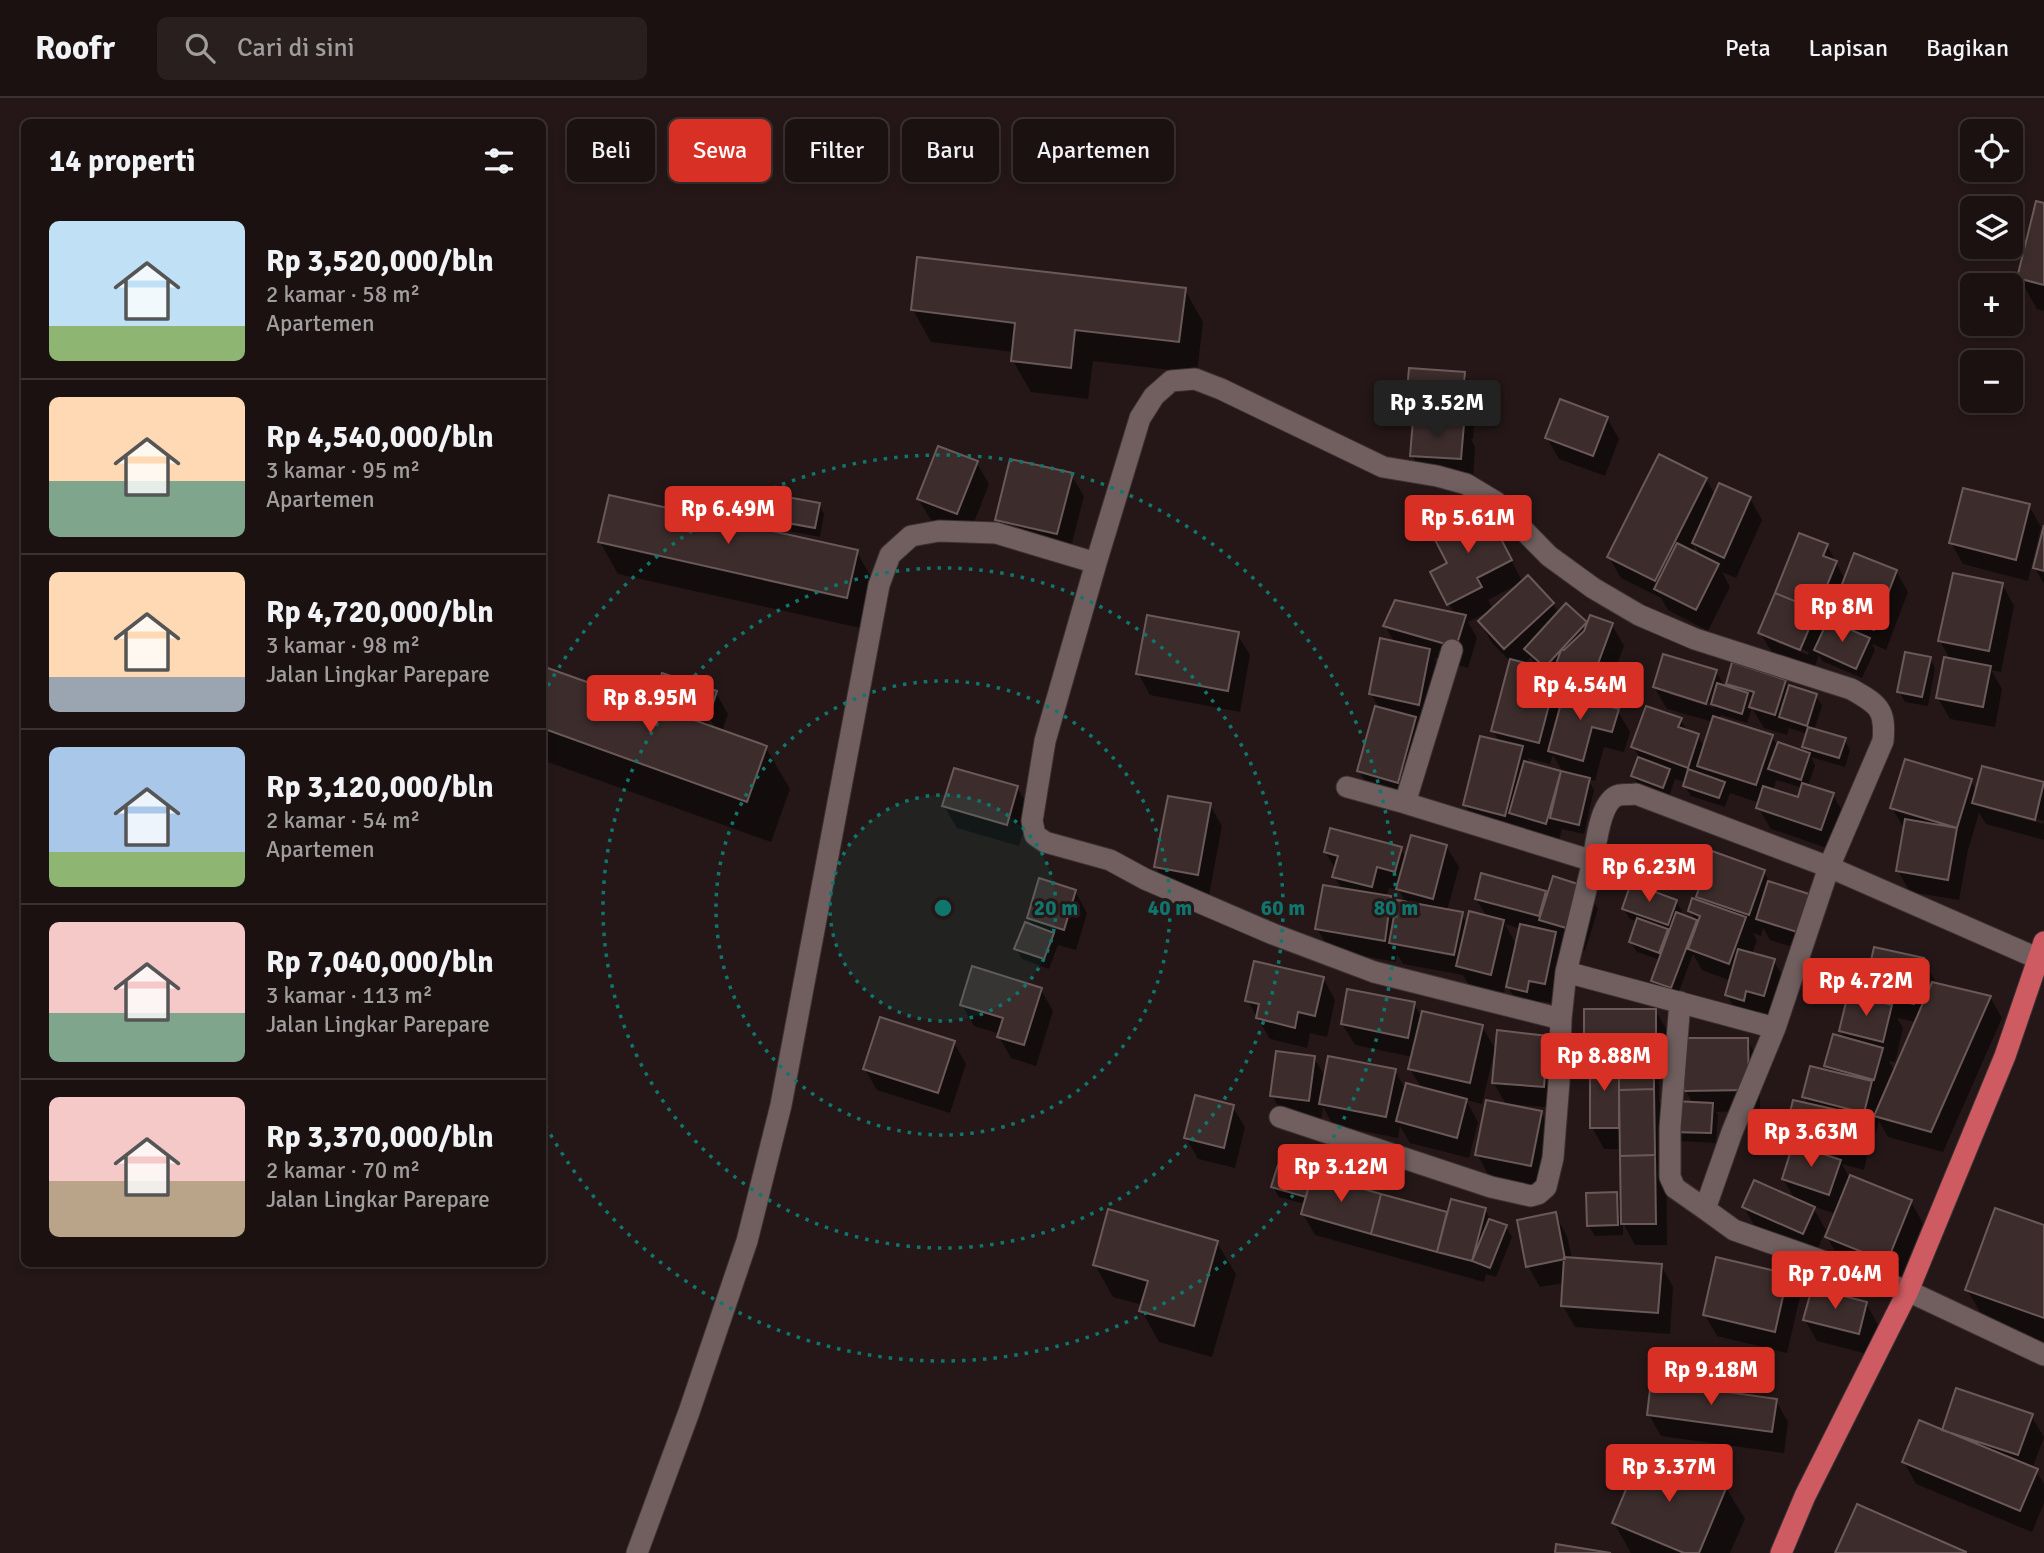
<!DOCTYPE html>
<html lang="id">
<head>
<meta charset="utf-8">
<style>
	body { margin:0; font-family:Signika,sans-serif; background:#291f1f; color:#f1f3f6; height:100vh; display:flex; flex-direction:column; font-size:26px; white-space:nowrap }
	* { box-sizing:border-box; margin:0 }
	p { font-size:23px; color:#a09d9f }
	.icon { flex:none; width:38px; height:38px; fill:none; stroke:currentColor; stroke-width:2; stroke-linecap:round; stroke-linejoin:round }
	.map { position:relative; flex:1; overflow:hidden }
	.side { position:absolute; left:21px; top:21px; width:525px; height:1148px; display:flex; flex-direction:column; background:#1c1111; border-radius:10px; box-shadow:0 4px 10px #0003,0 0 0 2px #3a3131 }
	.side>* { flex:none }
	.hud { position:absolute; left:567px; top:21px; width:665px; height:63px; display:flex; gap:14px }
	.tools { position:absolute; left:1960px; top:21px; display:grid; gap:14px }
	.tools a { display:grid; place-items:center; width:63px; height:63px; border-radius:10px; background:#1c1111; box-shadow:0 4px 10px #0003,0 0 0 2px #3a3131; font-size:35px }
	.price { position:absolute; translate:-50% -60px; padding:0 16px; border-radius:7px; background:#d93025; color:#fff; font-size:23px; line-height:46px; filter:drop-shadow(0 2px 4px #0008) }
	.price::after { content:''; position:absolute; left:50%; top:42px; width:21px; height:16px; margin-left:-10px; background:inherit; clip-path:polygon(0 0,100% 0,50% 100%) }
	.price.on { background:#222; color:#fff }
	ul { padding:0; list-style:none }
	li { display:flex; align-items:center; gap:21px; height:175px; padding:0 28px }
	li+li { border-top:2px solid #3a3131 }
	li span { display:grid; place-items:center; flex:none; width:196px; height:140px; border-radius:10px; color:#555 }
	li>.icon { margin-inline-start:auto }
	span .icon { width:84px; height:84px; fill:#fffc; stroke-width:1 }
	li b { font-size:30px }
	h2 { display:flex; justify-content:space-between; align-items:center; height:84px; padding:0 28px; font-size:30px }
	.pill { padding:0 24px; border-radius:10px; background:#1c1111; box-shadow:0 4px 10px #0003,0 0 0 2px #3a3131; font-size:24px; line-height:63px }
	.pill.on { background:#d93025; color:#fff }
	header { display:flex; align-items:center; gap:42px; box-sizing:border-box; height:98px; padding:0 35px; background:#1c1111; border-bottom:2px solid #3a3131 }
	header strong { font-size:33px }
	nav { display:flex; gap:38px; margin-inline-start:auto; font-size:24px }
	.search { width:490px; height:63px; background:#291f1f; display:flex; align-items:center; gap:18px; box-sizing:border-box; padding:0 24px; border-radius:10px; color:#a09d9f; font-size:26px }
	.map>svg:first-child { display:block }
</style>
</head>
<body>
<header>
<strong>Roofr</strong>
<div class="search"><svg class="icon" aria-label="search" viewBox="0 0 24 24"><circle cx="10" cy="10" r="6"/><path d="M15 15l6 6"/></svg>Cari di sini</div>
<nav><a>Peta</a><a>Lapisan</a><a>Bagikan</a></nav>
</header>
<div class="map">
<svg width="2044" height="1455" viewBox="0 0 2044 1455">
	<rect width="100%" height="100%" fill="#251717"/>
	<path fill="#0007" fill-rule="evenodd" d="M2044 107V213L2037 211 2019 179Z
		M1185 192 1203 224 1197 275 1093 263 1088 301 1031 294 1013 263 1014 254 931 244 913 212Z
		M1464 276 1476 297 1473 341H1471L1475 349 1473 381 1424 379 1412 357 1414 328 1407 315Z
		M1607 320 1619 341 1605 378 1559 361 1547 340Z
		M977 365 989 386 969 437 931 422 918 401Z
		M1071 377 1084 398 1069 457 1009 443 997 422Z
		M1706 381 1715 397 1750 400 1762 422 1736 480 1722 474 1730 489 1708 533 1668 512 1661 500 1621 480 1609 459ZM1695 448 1702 459 1692 455Z
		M819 406 824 416 820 439 768 429 762 419Z
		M2029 408 2041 429 2028 483 1963 466 1951 445Z
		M1496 433 1523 485 1553 506 1559 516 1585 525 1587 529 1612 527 1624 548 1603 603 1607 609 1617 612 1630 634 1624 654 1604 649 1595 683 1588 681 1594 692 1584 736 1562 731 1558 746 1477 728 1465 707 1500 645 1493 632 1511 564 1492 545 1480 523 1490 513 1468 524 1477 540 1468 570 1434 560 1442 573 1430 627 1417 625 1427 642 1410 705 1371 694 1359 673 1380 611 1371 596 1395 545 1385 528 1455 517 1432 475ZM1520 485 1493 511 1488 502ZM1531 559 1537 570 1523 566ZM1565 582 1572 594 1569 596 1562 585ZM1553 657 1564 676 1532 667 1527 660 1550 666Z
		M2044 434V486L2035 470Z
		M600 444 857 454 875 486 865 531 618 476Z
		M1827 447 1845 482 1896 473 1908 494 1886 552 1872 546 1875 552 1862 580 1822 563 1819 557 1813 573 1773 556 1760 535ZM1820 517 1833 522 1835 518 1841 529 1826 531 1819 520ZM1776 540 1809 554 1808 557 1776 544Z
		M2002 486 2014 508 2001 574 1991 572 2002 591 1995 629 1950 621 1938 600 1951 563 1940 543Z
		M1237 536 1250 557 1240 614 1150 597 1138 575Z
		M1930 560 1935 570 1928 608 1905 604 1899 593Z
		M542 570 661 612 655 602 716 595 728 616 722 634 766 650 790 691 771 744 542 662ZM705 612 715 630H711L702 614Z
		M1716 573 1725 589 1731 591 1727 585 1785 583 1789 591 1816 598 1822 608 1814 632 1845 642 1850 652 1845 669 1811 659 1815 667 1808 689 1833 697 1845 718 1833 752 1771 731 1758 709 1760 705 1730 695 1725 709 1691 698 1685 688 1686 685 1675 681 1669 699 1639 688 1633 678 1640 660 1633 649 1680 621 1688 634 1698 638 1704 649 1713 624 1667 611 1654 589ZM1669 593 1715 607 1714 610 1669 596ZM1752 610 1764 630 1787 637 1789 630 1808 636 1804 649 1809 656 1778 650 1772 638 1719 621 1721 617 1747 625ZM1776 682 1803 690 1799 701 1773 693Z
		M1983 670 2044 686V742L1986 726 1979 715 1968 752 1959 802 1910 794 1898 773 1905 732 1892 710 1970 682 1977 693ZM1988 708 2044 723 2043 726 1988 711Z
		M1017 690 1030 711 1019 748 957 730 944 708Z
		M1210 707 1222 728 1209 797 1168 790 1156 769Z
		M1446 748 1459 769 1447 813 1461 816 1468 827 1487 819 1476 801 1545 794 1548 799 1585 790 1598 811 1585 853 1561 845 1568 857 1557 906 1541 903 1538 914 1520 910 1506 885 1503 897 1470 889 1463 877 1403 866 1397 856 1396 864 1330 852 1317 831 1342 792 1334 778 1336 772 1325 754 1401 751 1406 760ZM1389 790 1399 792 1406 805 1397 811 1390 800 1386 799ZM1505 826 1521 831 1517 848Z
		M1764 774 1809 854 1770 842 1763 830 1761 838 1753 835 1757 842 1752 856 1773 862 1786 883 1776 918 1758 913 1756 923 1739 918 1727 897 1731 883 1702 872 1693 856 1677 899 1659 893 1653 882 1660 862 1637 854 1631 844 1638 824 1630 821 1624 811 1676 803 1682 813 1680 818 1696 823 1690 813 1702 805 1698 798Z
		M1075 793 1087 815 1076 852 1058 847 1049 871 1022 861 1016 850 1034 829 1028 820Z
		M1923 862 1935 883V886L1990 899 2002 920 1943 1054 1888 1039 1879 1023 1876 1035 1867 1033 1871 1040 1864 1072 1842 1066 1850 1081 1911 1104 1923 1125 1899 1185 1839 1161 1827 1139 1836 1116 1812 1108 1826 1132 1815 1157 1756 1131 1744 1109 1796 1103 1783 1081 1794 1049 1787 1035 1809 1007 1804 999 1829 975 1826 968 1846 942 1841 933 1871 904 1866 895ZM1897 920 1916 924 1895 974 1889 963 1895 964 1903 930Z
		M1323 880 1335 902 1327 939 1310 935 1307 950 1270 941 1247 902Z
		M1041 892 1053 913 1036 968 1011 960 999 939 1000 936 974 928 962 907Z
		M1414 906 1422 920 1482 929 1495 950 1482 1006 1466 1002 1478 1024 1469 1060 1410 1045 1400 1028 1398 1040 1333 1027 1323 1009 1321 1024 1284 1019 1272 997 1314 960 1326 980 1395 973 1406 992 1422 991 1410 971 1413 959 1355 947 1342 926Z
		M1655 912 1668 934V978H1659V1003L1666 1014 1667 1147H1635L1623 1125V1137L1595 1138 1589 1128 1616 1096 1623 1107 1622 1051H1604L1592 1029V968L1586 957Z
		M1547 940 1559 961 1555 1010 1508 1006V1008L1541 1015 1554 1036 1543 1089 1489 1078 1477 1056 1507 1008 1493 984Z
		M1747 941 1759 963 1760 1012 1716 1014 1718 1017 1716 1045 1679 1043 1673 1033 1693 1006 1686 993Z
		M954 945 966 966 950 1015 877 992 865 971Z
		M1232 1008 1245 1029 1235 1070 1198 1061 1186 1040Z
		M1311 1078 1449 1116 1485 1111 1492 1124 1506 1129 1512 1139 1496 1179 1486 1176 1484 1184 1315 1137 1303 1116 1305 1106 1279 1099 1273 1089Z
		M1555 1116 1567 1138 1572 1161 1661 1167 1673 1189 1670 1236 1575 1229 1563 1208 1564 1185 1540 1189 1528 1168Z
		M2044 1129V1244L1986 1224 1967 1192Z
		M1217 1145 1236 1176 1212 1259 1159 1244 1141 1212 1143 1207 1113 1199 1095 1167Z
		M1787 1178 1800 1199 1787 1255 1717 1238 1705 1217Z
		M1866 1205 1878 1227 1871 1257 1817 1243 1805 1222Z
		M1776 1303 1788 1324 1784 1355 1661 1338 1649 1317Z
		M2031 1318 2044 1339 2032 1371 2036 1373 2044 1386V1405L2032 1434 1916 1386 1904 1364 1943 1334Z
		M1726 1390 1745 1421 1730 1455H1631L1614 1425Z"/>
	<path fill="#3c2d2c" stroke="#6a5958" stroke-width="2" d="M2036 103 2044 105V187L2017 180Z
		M917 159 1186 190 1179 244 1075 232 1071 270 1011 263 1015 225 911 212Z
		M1409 270 1465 274 1461 321 1405 316Z
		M1560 301 1608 319 1593 358 1545 340Z
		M1413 322 1464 326 1461 361 1410 358Z
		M938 348 978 363 957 416 917 401Z
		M1659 356 1707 380 1655 483 1607 459Z
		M1010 361 1073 375 1057 436 995 422Z
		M1719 385 1751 399 1724 460 1692 445Z
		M1963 390 2030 406 2016 462 1949 445Z
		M765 395 820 405 815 430 760 420Z
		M609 397 858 452 847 500 598 444Z
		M1485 410 1512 462 1477 480 1482 489 1447 507 1430 474 1447 465 1432 436Z
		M2044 427V473L2033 470Z
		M1799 435 1828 446 1823 458 1837 463 1821 502 1808 497 1804 507 1775 495Z
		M1677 445 1719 466 1696 512 1654 491Z
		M1854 455 1897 472 1874 532 1831 515Z
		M1953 475 2003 485 1989 553 1938 543Z
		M1528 477 1554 505 1504 551 1478 523Z
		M1775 495 1817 512 1800 552 1758 535Z
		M1395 502 1466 517 1456 549 1383 528Z
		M1566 505 1587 524 1545 569 1524 551Z
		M1147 517 1239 534 1228 593 1136 576Z
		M1590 517 1613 525 1592 582 1555 569 1561 552H1564L1584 533Z
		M1828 522 1870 540 1856 571 1814 552Z
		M1380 540 1430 551 1419 607 1369 596Z
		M1905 554 1931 559 1922 599 1897 594Z
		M1663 556 1717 572 1706 606 1653 589Z
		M1944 559 1991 568 1983 609 1936 600Z
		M1510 561 1558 573 1539 645 1491 633Z
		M1732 564 1786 582 1775 617 1749 609 1754 594 1726 586Z
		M542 568 767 648 747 704 542 630Z
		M662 575 717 593 708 621 654 603Z
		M1717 585 1748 595 1742 616 1711 606Z
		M1566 587 1602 597 1599 606 1619 611 1612 634 1592 629 1583 663 1548 653Z
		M1789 587 1817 596 1807 628 1779 619Z
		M1375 608 1416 619 1398 685 1357 673Z
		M1646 608 1682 620 1678 629 1699 636 1688 670 1631 649Z
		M1713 618 1773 637 1756 687 1697 668Z
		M1808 629 1846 640 1839 660 1802 649Z
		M1480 638 1523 648 1505 718 1463 707Z
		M1778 644 1810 655 1801 682 1768 671Z
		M1638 659 1670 671 1663 690 1631 678Z
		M1905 661 1972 681 1957 730 1890 710Z
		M1524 663 1561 673 1546 726 1509 715Z
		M1982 668 2044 684 2035 722 1972 705Z
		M954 670 1018 688 1007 727 942 708Z
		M1688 671 1725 684 1719 700 1683 688Z
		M1561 673 1590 680 1579 727 1550 720Z
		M1802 685 1834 695 1821 732 1756 710 1763 688 1798 699Z
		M1168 698 1211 705 1198 777 1154 769Z
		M1905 721 1957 730 1948 782 1896 773Z
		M1330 730 1402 749 1395 774 1377 769 1372 789 1332 779 1338 758 1324 754Z
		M1411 737 1447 747 1433 801 1396 791Z
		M1712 753 1765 772 1749 817 1696 799Z
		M1481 775 1546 793 1539 818 1475 801Z
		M1553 778 1587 789 1573 832 1539 822Z
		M1039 780 1076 792 1064 832 1027 820Z
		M1768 783 1809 796 1797 834 1756 821Z
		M1631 785 1677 802 1668 827 1622 811Z
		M1323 787 1391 798 1385 843 1315 831Z
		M1692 800 1746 819 1729 866 1688 851 1700 818 1688 813Z
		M1397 802 1463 814 1454 857 1389 845Z
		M1469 813 1504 822 1491 877 1456 868Z
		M1676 814 1697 822 1671 890 1651 883Z
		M1637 820 1668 831 1659 855 1629 844Z
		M1025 824 1054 835 1044 861 1014 851Z
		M1520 826 1556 834 1545 886 1529 883 1527 894 1506 889Z
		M1874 849 1924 860 1914 906 1864 895Z
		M1738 851 1775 861 1764 898 1746 893 1744 903 1725 897Z
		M1254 863 1324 879 1315 918 1298 914 1295 930 1256 920 1259 906 1245 903Z
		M972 868 1042 890 1024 947 997 939 1003 920 960 907Z
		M1932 884 1991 898 1931 1034 1874 1018Z
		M1347 891 1415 904 1408 940 1341 926Z
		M1848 896 1892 907 1883 944 1839 933Z
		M1584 911H1656V957H1584Z
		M1422 913 1483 927 1470 985 1408 971Z
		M880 919 955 943 938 995 863 971Z
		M1497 932 1548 938 1544 989 1492 985Z
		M1833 936 1883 950 1874 982 1824 968Z
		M1682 940H1748L1749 992 1684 993Z
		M1276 953 1315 958 1309 1003 1270 998Z
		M1328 958 1396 971 1386 1019 1319 1006Z
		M1590 961H1619V1030H1590Z
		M1619 961H1654V991L1619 992Z
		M1810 968 1872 983 1864 1015 1802 999Z
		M1406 985 1467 1001 1457 1040 1396 1023Z
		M1654 991 1655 1057 1620 1058 1619 992Z
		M1195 997 1234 1007 1224 1050 1184 1040Z
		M1486 1002 1542 1013 1531 1068 1475 1057Z
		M1793 1002 1860 1017 1853 1051 1785 1035Z
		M1673 1003 1713 1005 1711 1035 1671 1034Z
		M1793 1046 1841 1062 1829 1097 1782 1081Z
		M1655 1057 1656 1126H1621L1620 1058Z
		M1278 1067 1312 1076 1306 1099 1271 1089Z
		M1312 1076 1381 1096 1371 1136 1301 1116Z
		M1850 1077 1912 1102 1887 1164 1825 1139Z
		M1754 1082 1815 1109 1803 1136 1742 1109Z
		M1617 1094 1618 1127 1587 1128 1586 1095Z
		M1381 1096 1447 1114 1437 1154 1371 1136Z
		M1451 1101 1486 1110 1472 1163 1437 1154Z
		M1995 1110 2044 1127V1220L1965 1192Z
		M1108 1111 1218 1143 1194 1228 1139 1213 1148 1183 1093 1167Z
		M1556 1114 1565 1161 1526 1169 1517 1122Z
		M1489 1121 1507 1127 1490 1170 1472 1163Z
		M1564 1159 1662 1166 1658 1215 1561 1208Z
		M1716 1159 1788 1176 1775 1234 1703 1217Z
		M1812 1190 1867 1204 1859 1236 1803 1222Z
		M1651 1283 1777 1301 1772 1334 1647 1317Z
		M1956 1290 2033 1316 2018 1357 1942 1332Z
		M1919 1322 2038 1371 2020 1413 1902 1364Z
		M1642 1353 1727 1388 1699 1455H1684L1612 1425Z
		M1857 1406 1966 1454V1455H1835Z
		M1556 1446 1611 1455H1555Z"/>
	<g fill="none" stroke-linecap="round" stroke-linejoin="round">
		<defs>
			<path id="minor" d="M1096 465 1045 643 1032 723 1035 737 1045 744 1110 762 1145 781 1273 836 1374 874 1561 921 1566 874
				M1347 689 1405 705 1593 763C1596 746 1600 702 1619 697 1624 696 1631 697 1636 696L1829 769 2039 861
				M1405 705 1452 552
				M1593 763 1566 874 1775 930
				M1680 904 1670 1030V1079L1675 1090 1705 1111
				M1280 1019 1491 1089 1531 1098 1538 1096 1546 1089 1553 1060 1559 984 1561 921
				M637 1455 689 1314 747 1143 781 1007 879 487 890 457 911 438 939 433 996 435 1096 465 1140 320 1154 298 1171 283 1195 281 1221 291 1383 369 1437 378 1466 386 1496 404 1549 458 1593 490 1639 517 1695 541 1851 591C1878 606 1886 611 1883 643L1829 769 1775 930 1732 1034 1705 1111 1734 1132 1908 1193 2044 1257"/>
			<path id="trunk" d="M1781 1455 1805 1398 1908 1193 2005 958 2044 844"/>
		</defs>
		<use href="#minor" stroke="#3c3232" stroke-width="23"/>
		<use href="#trunk" stroke="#3c3232" stroke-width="23"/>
		<use href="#minor" stroke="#715f5f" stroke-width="21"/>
		<use href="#trunk" stroke="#ce5b62" stroke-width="21"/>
	</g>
	<circle cx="943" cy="810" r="113" fill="#0f766e" fill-opacity=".12"/>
	<g fill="none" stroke="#0f766e" stroke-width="3.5" stroke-dasharray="3.5 7">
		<circle cx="943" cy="810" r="113"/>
		<circle cx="943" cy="810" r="227"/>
		<circle cx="943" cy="810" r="340"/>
		<path d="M543 597A453 453 0 1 1 543 1023"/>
	</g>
	<circle cx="943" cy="810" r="10" fill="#0f766e" stroke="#251717" stroke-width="3.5"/>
	<g font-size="21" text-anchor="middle" font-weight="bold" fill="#0f766e" stroke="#251717" stroke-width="6" stroke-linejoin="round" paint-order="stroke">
		<text x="1056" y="817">20 m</text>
		<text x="1170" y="817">40 m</text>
		<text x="1283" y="817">60 m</text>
		<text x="1396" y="817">80 m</text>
	</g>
</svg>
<div class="tools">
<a><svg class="icon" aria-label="locate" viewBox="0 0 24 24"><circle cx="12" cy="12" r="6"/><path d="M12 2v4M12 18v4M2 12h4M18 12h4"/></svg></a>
<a><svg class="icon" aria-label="layers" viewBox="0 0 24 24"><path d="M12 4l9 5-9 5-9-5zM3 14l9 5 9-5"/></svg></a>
<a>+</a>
<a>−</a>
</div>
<b class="price on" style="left:1437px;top:342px">Rp 3.52M</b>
<b class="price" style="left:728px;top:448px">Rp 6.49M</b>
<b class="price" style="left:1468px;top:457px">Rp 5.61M</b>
<b class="price" style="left:1842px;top:546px">Rp 8M</b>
<b class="price" style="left:1580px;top:624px">Rp 4.54M</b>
<b class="price" style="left:650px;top:637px">Rp 8.95M</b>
<b class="price" style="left:1649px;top:806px">Rp 6.23M</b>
<b class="price" style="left:1866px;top:920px">Rp 4.72M</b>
<b class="price" style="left:1604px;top:995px">Rp 8.88M</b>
<b class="price" style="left:1811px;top:1071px">Rp 3.63M</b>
<b class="price" style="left:1341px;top:1106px">Rp 3.12M</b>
<b class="price" style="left:1835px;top:1213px">Rp 7.04M</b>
<b class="price" style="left:1711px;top:1309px">Rp 9.18M</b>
<b class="price" style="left:1669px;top:1406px">Rp 3.37M</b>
<div class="hud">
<a class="pill">Beli</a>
<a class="pill on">Sewa</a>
<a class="pill">Filter</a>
<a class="pill">Baru</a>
<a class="pill">Apartemen</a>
</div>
<section class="side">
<h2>14 properti<svg class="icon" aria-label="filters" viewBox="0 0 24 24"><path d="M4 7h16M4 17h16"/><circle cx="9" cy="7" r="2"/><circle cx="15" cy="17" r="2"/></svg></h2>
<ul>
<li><span style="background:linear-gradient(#bfe0f5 75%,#8fb573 0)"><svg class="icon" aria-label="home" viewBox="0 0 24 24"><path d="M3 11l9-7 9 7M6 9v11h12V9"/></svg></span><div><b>Rp 3,520,000/bln</b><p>2 kamar · 58 m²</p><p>Apartemen</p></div></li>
<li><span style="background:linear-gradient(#ffd9b3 60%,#7fa58c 0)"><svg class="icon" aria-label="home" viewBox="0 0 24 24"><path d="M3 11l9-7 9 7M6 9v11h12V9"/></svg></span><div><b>Rp 4,540,000/bln</b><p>3 kamar · 95 m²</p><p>Apartemen</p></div></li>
<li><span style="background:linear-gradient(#ffd9b3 75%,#9aa5b1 0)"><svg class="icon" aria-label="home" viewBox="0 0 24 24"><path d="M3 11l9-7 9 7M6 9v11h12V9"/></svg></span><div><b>Rp 4,720,000/bln</b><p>3 kamar · 98 m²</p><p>Jalan Lingkar Parepare</p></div></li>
<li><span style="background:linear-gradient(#a9c7e8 75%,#8fb573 0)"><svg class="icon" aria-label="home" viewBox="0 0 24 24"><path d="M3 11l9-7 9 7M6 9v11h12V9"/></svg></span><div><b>Rp 3,120,000/bln</b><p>2 kamar · 54 m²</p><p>Apartemen</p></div></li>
<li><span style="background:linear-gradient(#f6c9c9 65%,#7fa58c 0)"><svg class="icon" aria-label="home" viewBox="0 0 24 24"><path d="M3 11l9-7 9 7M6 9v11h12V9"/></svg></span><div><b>Rp 7,040,000/bln</b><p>3 kamar · 113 m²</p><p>Jalan Lingkar Parepare</p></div></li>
<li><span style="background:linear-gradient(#f6c9c9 60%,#b9a48a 0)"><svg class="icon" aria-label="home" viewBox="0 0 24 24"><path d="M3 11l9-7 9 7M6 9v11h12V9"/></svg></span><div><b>Rp 3,370,000/bln</b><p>2 kamar · 70 m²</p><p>Jalan Lingkar Parepare</p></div></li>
</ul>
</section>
</div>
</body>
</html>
